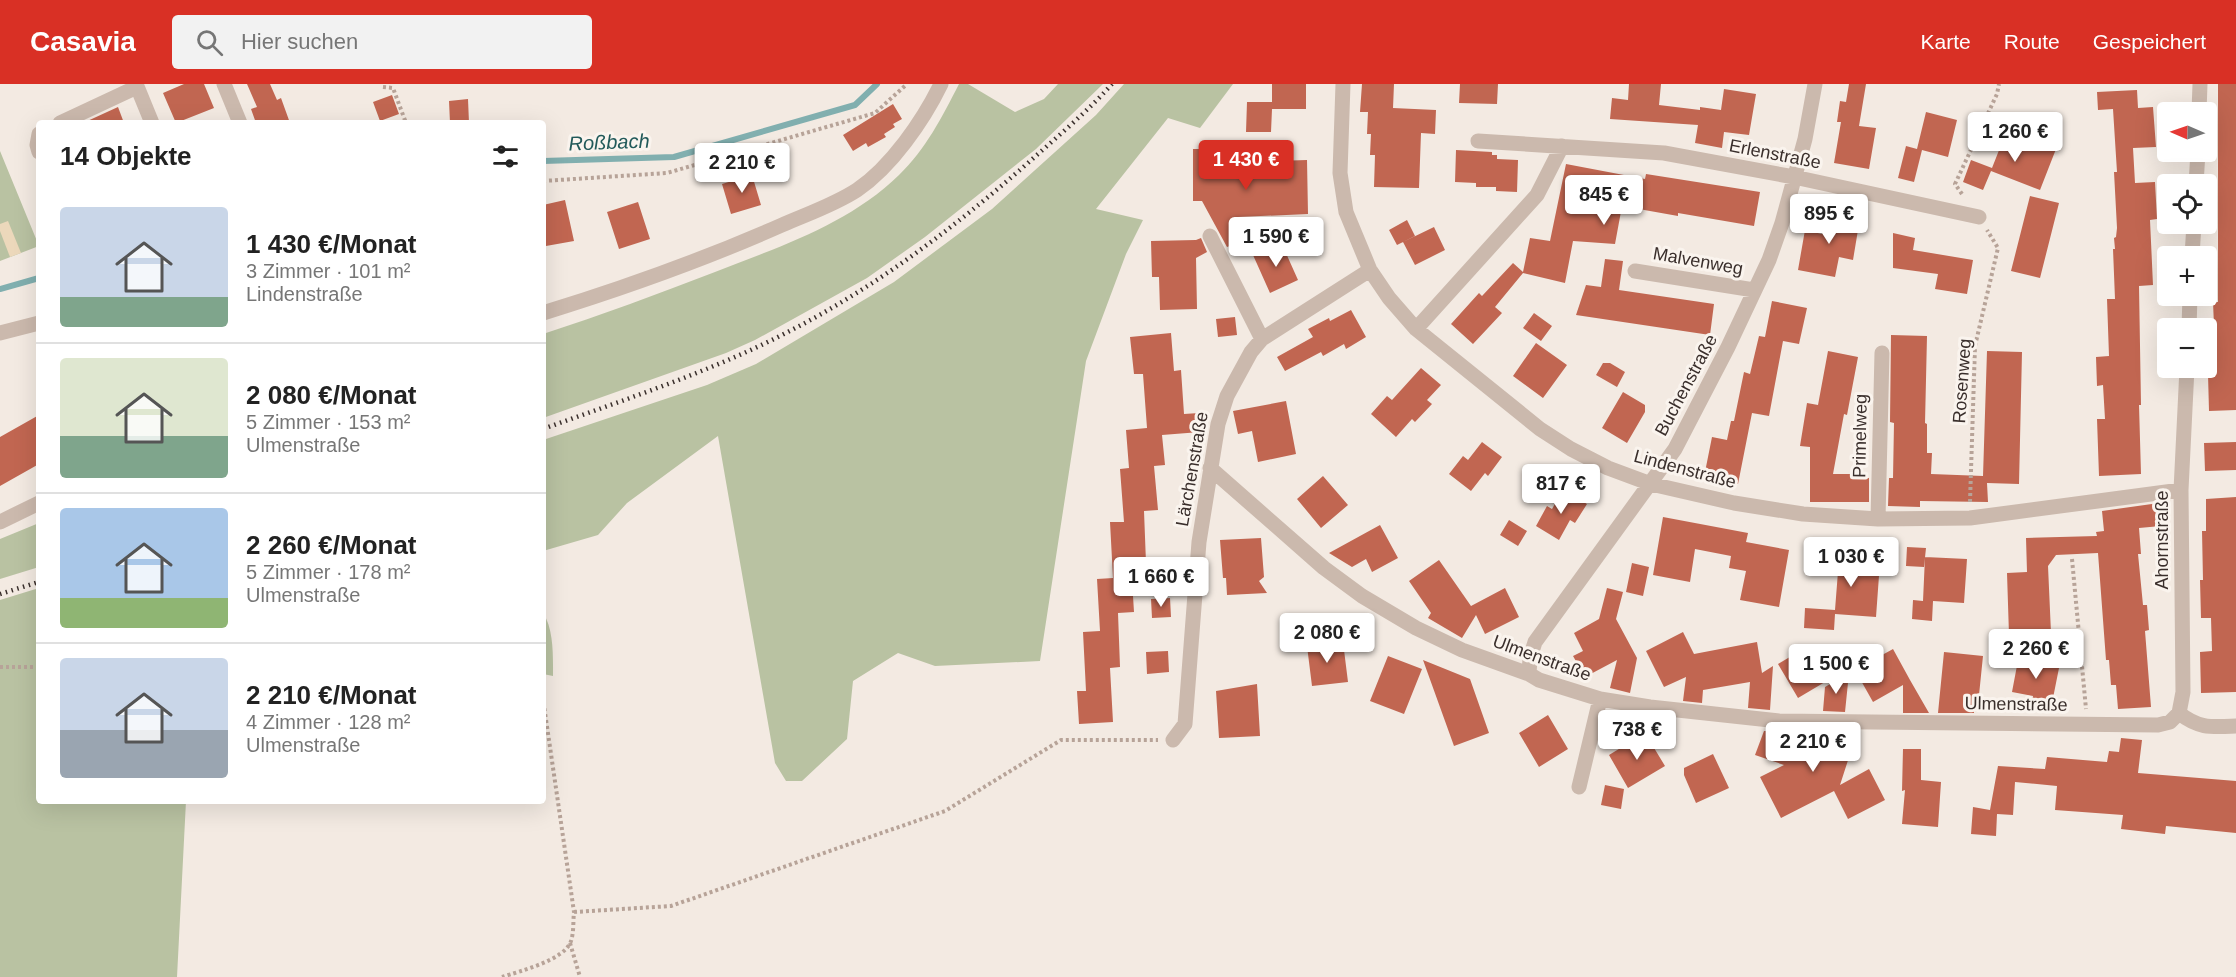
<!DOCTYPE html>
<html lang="de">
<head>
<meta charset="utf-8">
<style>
	body { margin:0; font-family:Helvetica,sans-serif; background:#f2f2f2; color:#222; height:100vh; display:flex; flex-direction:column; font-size:22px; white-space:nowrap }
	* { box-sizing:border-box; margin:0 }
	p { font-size:20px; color:#767676 }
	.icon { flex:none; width:33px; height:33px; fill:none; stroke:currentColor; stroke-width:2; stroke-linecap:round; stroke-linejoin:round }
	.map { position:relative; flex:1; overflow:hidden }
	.drawer { position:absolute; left:36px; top:36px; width:510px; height:684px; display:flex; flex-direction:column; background:#fff; border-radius:6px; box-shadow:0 6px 24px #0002 }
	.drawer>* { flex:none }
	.needle { width:39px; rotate:272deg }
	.buttons { position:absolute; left:2157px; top:18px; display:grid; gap:12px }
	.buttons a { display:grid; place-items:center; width:60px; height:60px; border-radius:6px; background:#fff; box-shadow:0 6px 24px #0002; font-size:30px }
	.price { position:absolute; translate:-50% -51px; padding:0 14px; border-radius:6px; background:#fff; color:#222; font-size:20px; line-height:39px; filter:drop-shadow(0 2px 3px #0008) }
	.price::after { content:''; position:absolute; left:50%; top:36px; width:18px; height:14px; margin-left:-9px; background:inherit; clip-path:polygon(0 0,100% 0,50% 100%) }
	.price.selected { background:#d93025; color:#fff }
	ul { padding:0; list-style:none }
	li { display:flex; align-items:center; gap:18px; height:150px; padding:0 24px }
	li+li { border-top:2px solid #e0e0e0 }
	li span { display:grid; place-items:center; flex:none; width:168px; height:120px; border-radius:6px; color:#555 }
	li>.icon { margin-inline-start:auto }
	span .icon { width:72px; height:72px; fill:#fffc; stroke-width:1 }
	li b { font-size:26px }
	h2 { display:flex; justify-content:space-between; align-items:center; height:72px; padding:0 24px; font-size:26px }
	header { display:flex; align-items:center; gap:36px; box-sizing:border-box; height:84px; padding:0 30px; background:#d93025; color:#fff }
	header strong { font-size:28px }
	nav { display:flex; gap:33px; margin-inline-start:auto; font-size:21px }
	.search { width:420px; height:54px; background:#f2f2f2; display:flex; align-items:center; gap:15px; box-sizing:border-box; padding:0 21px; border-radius:6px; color:#767676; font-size:22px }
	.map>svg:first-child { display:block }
</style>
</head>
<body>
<header>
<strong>Casavia</strong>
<div class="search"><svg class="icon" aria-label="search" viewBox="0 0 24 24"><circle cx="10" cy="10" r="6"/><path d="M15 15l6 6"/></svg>Hier suchen</div>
<nav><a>Karte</a><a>Route</a><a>Gespeichert</a></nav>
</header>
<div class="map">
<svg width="2236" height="893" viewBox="0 0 2236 893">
	<rect width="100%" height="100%" fill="#f3eae2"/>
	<path fill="#b9c2a2" d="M959 0H968L1015 28 1044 15 1058 0H1103L1036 65 925 153 867 194 755 256 726 269 543 334V250C601 231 658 210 715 188 779 163 849 140 899 91 926 65 942 33 959 0Z
		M1124 0H1233L1200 44 1168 34 1096 125 1143 136 1126 170 1086 277 1040 577 935 582 898 569 853 597 847 655 802 697H786L775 679 718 352 627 419 598 451 543 467V356L707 301 756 280 894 198 992 125 1096 31Z
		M0 67 39 162 0 177Z
		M39 439V483L0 495V455Z
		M39 504V717H186L177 893H0V516Z
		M543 529C554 545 553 573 553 592L543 590Z"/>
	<path fill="#ecd8bb" d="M8 137 21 169 10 173 0 147V140Z"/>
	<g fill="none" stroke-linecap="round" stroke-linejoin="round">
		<path stroke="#81afaf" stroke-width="6" d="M543 77 674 73 855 21 877 0
			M0 205 39 194"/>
	</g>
	<path fill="#c16651" d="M184 0H204L214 24 176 39 163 9Z
		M247 0H270L277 16 281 14 290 39H256L251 25 257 23Z
		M1272 0H1306V25H1272L1271 48H1246L1247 18H1272Z
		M1362 0H1394L1393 24 1436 26 1435 50 1421 49 1419 104 1374 103 1375 71H1370L1371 50H1367L1368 28H1360Z
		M1460 0H1498L1497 20 1459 19Z
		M1629 0H1661L1659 21 1700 26V23L1721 26 1724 5 1756 10 1749 51 1724 48 1722 64 1695 59 1698 41 1610 35 1612 14 1628 16Z
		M1849 0H1866L1859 42 1876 44 1869 85 1834 79 1841 38H1837L1840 17 1846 18Z
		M2218 0H2236V326L2209 327 2208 290H2216L2213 218H2218Z
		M2137 6 2138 24 2153 23 2156 63 2133 64 2135 99 2155 98 2157 135 2150 136 2153 201 2139 202 2141 321H2139L2141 390 2099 392 2097 335H2105L2103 301 2097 302 2096 273 2109 272 2107 215H2115L2113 165H2115L2114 154 2116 153 2117 144 2114 88H2117L2113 25 2098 26 2097 8Z
		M392 11 399 30 380 37 373 18Z
		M468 15 469 39H450L449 17Z
		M893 20 902 35 893 40 895 43 884 50 886 53 868 63 866 59 853 67 843 51Z
		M118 23 124 39H83Z
		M1926 28 1957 36 1948 73 1922 66 1914 98 1898 94 1906 62 1917 65Z
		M2007 46 2056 65 2040 106 1991 87 1983 106 1963 98 1971 76 1992 84Z
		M1193 65H1239V94L1276 93 1275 77 1307 76 1308 130 1238 133 1246 156 1227 163 1202 117H1193Z
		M1456 66 1492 68V71H1497V75L1518 76 1517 108 1496 107V103H1476V99L1455 98Z
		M1566 80 1645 95 1646 90 1760 108 1754 142 1678 129V132L1622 122 1615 160 1573 157 1565 199 1523 189 1495 223 1502 229 1473 260 1451 240 1479 209 1482 212 1513 179 1523 188 1530 154 1550 157Z
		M752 91 761 121 731 130 722 100Z
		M2030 112 2059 119 2040 194 2011 187Z
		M565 116 574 157 546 162 543 145V121Z
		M638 118 650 155 619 165 607 128Z
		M1827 128 1860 134 1853 176 1839 173 1835 193 1798 186 1805 146 1822 150Z
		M1407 136 1415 152 1397 161 1389 146Z
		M1434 143 1445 166 1415 181 1403 158Z
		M1893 149 1915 154 1913 166 1973 176 1967 210 1935 205 1938 190 1893 184Z
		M1201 154 1207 168 1196 174 1197 225 1160 226 1159 193H1152L1151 157 1196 156Z
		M1281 158 1298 196 1270 209 1253 171Z
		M1605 175 1623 177 1619 206 1714 220 1710 251 1576 231 1586 201 1601 203Z
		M1772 217 1807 224 1799 260 1783 257 1769 332 1752 329 1738 400 1704 393 1712 353 1727 356 1731 337H1734L1744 288 1750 290 1759 252 1765 253Z
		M1351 226 1366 253 1346 265 1344 260 1323 272 1321 268 1285 287 1277 273 1313 253 1308 245 1329 234 1330 237Z
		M1534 229 1552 242 1541 257 1523 244Z
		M1235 233 1237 251 1218 253 1216 235Z
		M1171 249 1174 287 1181 286 1184 330 1199 329 1200 348 1162 351 1165 381 1154 382 1158 426 1144 427 1146 479 1131 480 1134 528 1118 529 1120 583 1110 584 1113 638 1079 640 1077 607H1086L1083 548 1100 547 1097 495 1113 494 1110 438H1124L1120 385 1129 384 1126 346 1147 344 1143 290H1134L1130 253Z
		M1891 251 1927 252 1925 339 1927 340V369H1932L1931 390 1983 392 1987 267 2022 268 2019 400 1987 399 1988 418 1920 417V423L1888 422 1889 394H1893L1894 339 1890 338Z
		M1536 259 1567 281 1543 314 1513 292Z
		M1828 267 1858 273 1847 331 1844 330 1833 390H1851V393L1869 394V418H1810V363L1800 362 1807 319 1818 321Z
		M1603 279H1610L1625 288 1617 303 1596 291Z
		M1421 284 1441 301 1427 316 1432 320 1415 338 1412 335 1396 353 1371 330 1387 312 1392 316Z
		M1623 308 1645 321V328L1627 359 1602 344Z
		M1286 317 1296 370 1258 378 1252 347 1238 350 1233 327Z
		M39 331V380L0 402V353Z
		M1482 358 1502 373 1488 392 1485 389 1471 407 1449 390 1463 372 1468 376Z
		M2236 358V386L2205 387 2204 359Z
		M1323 392 1348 421 1321 444 1297 415Z
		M1563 406 1587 420 1575 439 1570 436 1559 456 1536 442 1547 422 1552 425Z
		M2236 413V608L2201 609 2200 568 2212 567 2211 534H2201L2200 496H2203L2202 447H2206V415Z
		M2159 419 2161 442 2139 444 2141 470H2138L2143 521H2147L2149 546 2145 547 2151 623 2118 625 2116 601H2111L2109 576H2106L2098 469 2056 471 2048 482 2051 549 2009 551 2007 489 2027 488 2026 454 2097 452 2096 448 2104 447 2102 427Z
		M1663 433 1748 449 1746 458 1789 466 1779 523 1740 516 1746 487 1729 484 1731 472 1695 465 1690 498 1653 491Z
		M1509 436 1527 447 1518 462 1500 451Z
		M1380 441 1398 474 1372 488 1366 475 1352 483 1329 469Z
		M1261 454 1264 493 1259 497 1267 509 1227 511 1226 494H1223L1220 456Z
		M1840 462 1881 464 1876 533 1835 530 1834 546 1804 544 1805 524 1835 526Z
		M1907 463 1926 464 1924 483 1906 482Z
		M1925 473 1967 475 1964 519 1933 517 1932 537 1912 535 1913 516 1923 517Z
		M1439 476 1471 522 1505 504 1519 533 1485 550 1476 531 1462 554 1428 534 1431 529 1409 497Z
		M1632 479 1649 483 1643 512 1626 508Z
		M1607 504 1623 508 1616 535 1637 574 1630 609 1610 604 1617 576 1585 593 1573 572 1583 567 1574 549 1599 535Z
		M1170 514 1171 533 1152 534 1151 515Z
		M1683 548 1694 570 1757 558 1762 589 1773 582 1770 626 1748 624 1750 598 1703 606 1702 619 1683 617 1686 593 1664 603 1646 567Z
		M1343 558 1348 598 1312 602 1307 562Z
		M1810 561 1830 595 1798 614 1778 580Z
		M1893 565 1910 596 1929 629H1903V601L1873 618 1855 586Z
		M1168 567 1169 588 1147 590 1146 568Z
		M1944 568 1983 572 1979 611H1974V629H1938Z
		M2019 571 2060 579 2051 624 2032 620 2033 612 2012 608Z
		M1388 572 1422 585 1404 630 1370 617Z
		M1423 576 1470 595 1489 649 1454 662Z
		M1849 589 1845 628 1823 627 1825 603Z
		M1257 600 1260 652 1219 654 1216 607Z
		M1548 631 1568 665 1539 683 1519 649Z
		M1764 647 1826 648V659L1851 667 1840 701 1869 685 1885 716 1848 735 1834 707 1781 734 1760 693 1784 681 1755 671Z
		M1645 649 1665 682 1628 704 1609 671Z
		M2121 654 2142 656 2138 689 2236 697V749L2166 742 2165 750 2121 745 2123 731 2055 726 2057 702 2015 698 2013 731 1997 730 1996 752 1971 750 1973 723 1990 726 1998 682 2045 685 2047 673 2107 678 2109 667 2119 668Z
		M1903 665H1921V696L1941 698 1938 743 1902 740 1905 706 1902 707Z
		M1713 670 1729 704 1696 719 1684 691V684Z
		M1605 701 1624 705 1621 725 1601 721Z"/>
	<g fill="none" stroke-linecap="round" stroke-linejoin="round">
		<path stroke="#b7a398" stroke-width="4" stroke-dasharray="3 3" stroke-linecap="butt" d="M383 3 393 4 406 39
			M543 97 667 89 875 29 907 0
			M1962 110 1955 100 1997 10 1999 0
			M1970 418 1975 262 1998 164 1987 146
			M2072 475 2086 625
			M0 583H39
			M574 828 671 822 945 727 1061 656H1158
			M570 859 580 893
			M502 893C520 887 565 876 571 857 574 848 573 837 574 828L543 615"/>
		<path stroke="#cbb9ad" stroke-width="15" d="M136 0 152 39
			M224 0 240 39
			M1343 0 1340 89 1346 128 1370 186 1389 214 1416 245 1540 345 1571 365 1608 384 1651 400 1734 419 1803 430 1878 435 1970 434 2181 406
			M2199 28 2200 0
			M60 39 137 3
			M39 50 37 61 39 68
			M1478 57 1664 69 1794 93 1979 133
			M2196 100 2198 68
			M1210 152 1262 255
			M2192 172 2194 140
			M1635 187 1754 206
			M543 229C624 204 705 175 782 141 807 130 834 121 857 106 891 83 923 37 941 0
			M2189 244 2190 212
			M1416 245 1537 111 1562 62
			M0 249 39 239
			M1210 384 1324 484 1362 512 1416 544 1462 566 1529 590 1539 596 1600 615 1650 623 1779 637 2158 641 2170 638 2179 629
			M1878 435 1882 269
			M0 438 39 419
			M1529 590 1530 574 1535 558 1675 365 1728 263 1769 176 1782 139 1805 55 1815 0
			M2179 629 2183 608 2181 406 2187 284
			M2179 629C2199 645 2212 643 2236 642
			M1173 656 1185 640 1199 458 1218 340 1227 312 1251 268 1262 255 1370 186
			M1579 703 1600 615"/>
		<path stroke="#3a2f2c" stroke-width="4.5" stroke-dasharray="1.5 4.5" stroke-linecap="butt" d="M543 345C623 316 704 290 780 252 872 206 953 145 1029 78 1057 53 1087 28 1112 0
			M0 510 39 498"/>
	</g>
	<g text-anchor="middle" stroke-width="6" stroke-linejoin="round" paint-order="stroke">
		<g font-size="18" fill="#3a2f2c" stroke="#faf4ee">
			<text transform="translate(1775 70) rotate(11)" y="6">Erlenstraße</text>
			<text transform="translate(1698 177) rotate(10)" y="6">Malvenweg</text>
			<text transform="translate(1962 297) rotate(-86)" y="6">Rosenweg</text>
			<text transform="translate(1686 301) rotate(-62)" y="6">Buchenstraße</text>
			<text transform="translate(1860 352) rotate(-89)" y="6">Primelweg</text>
			<text transform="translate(1192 385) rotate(-80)" y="6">Lärchenstraße</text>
			<text transform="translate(1685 385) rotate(15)" y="6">Lindenstraße</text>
			<text transform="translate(2162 456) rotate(-90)" y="6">Ahornstraße</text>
			<text transform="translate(1542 574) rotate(20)" y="6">Ulmenstraße</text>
			<text transform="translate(2016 620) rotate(1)" y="6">Ulmenstraße</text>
		</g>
		<g font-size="20" font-style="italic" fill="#225a5a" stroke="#faf4ee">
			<text transform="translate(609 58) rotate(-2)" y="7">Roßbach</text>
		</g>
	</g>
</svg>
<div class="buttons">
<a><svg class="needle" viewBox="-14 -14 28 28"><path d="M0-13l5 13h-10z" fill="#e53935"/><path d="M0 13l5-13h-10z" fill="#767676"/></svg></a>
<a><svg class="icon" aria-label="locate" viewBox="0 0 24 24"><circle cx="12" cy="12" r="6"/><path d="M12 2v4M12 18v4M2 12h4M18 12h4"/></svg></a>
<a>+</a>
<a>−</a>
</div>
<b class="price" style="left:2015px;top:79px">1 260 €</b>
<b class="price selected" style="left:1246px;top:107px">1 430 €</b>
<b class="price" style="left:742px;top:110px">2 210 €</b>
<b class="price" style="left:1604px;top:142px">845 €</b>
<b class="price" style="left:1829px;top:161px">895 €</b>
<b class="price" style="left:1276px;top:184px">1 590 €</b>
<b class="price" style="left:1561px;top:431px">817 €</b>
<b class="price" style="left:1851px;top:504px">1 030 €</b>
<b class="price" style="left:1161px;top:524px">1 660 €</b>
<b class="price" style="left:1327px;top:580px">2 080 €</b>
<b class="price" style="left:2036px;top:596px">2 260 €</b>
<b class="price" style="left:1836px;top:611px">1 500 €</b>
<b class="price" style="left:1637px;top:677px">738 €</b>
<b class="price" style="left:1813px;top:689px">2 210 €</b>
<section class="drawer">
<h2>14 Objekte<svg class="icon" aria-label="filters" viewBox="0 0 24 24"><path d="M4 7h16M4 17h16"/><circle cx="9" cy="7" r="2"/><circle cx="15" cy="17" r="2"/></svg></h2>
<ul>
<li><span style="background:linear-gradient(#c9d6e8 75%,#7fa58c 0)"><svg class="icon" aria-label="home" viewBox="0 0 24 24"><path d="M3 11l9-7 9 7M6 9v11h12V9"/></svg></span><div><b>1 430 €/Monat</b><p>3 Zimmer · 101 m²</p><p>Lindenstraße</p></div></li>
<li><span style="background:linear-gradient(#dfe7d0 65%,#7fa58c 0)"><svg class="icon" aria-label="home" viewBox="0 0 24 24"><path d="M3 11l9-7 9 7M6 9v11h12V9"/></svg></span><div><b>2 080 €/Monat</b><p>5 Zimmer · 153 m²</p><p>Ulmenstraße</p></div></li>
<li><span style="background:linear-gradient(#a9c7e8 75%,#8fb573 0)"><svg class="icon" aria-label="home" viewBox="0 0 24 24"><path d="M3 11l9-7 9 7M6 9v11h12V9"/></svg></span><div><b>2 260 €/Monat</b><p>5 Zimmer · 178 m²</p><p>Ulmenstraße</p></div></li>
<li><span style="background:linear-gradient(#c9d6e8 60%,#9aa5b1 0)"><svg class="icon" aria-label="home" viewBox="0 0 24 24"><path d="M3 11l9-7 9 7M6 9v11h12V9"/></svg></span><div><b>2 210 €/Monat</b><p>4 Zimmer · 128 m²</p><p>Ulmenstraße</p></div></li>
</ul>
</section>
</div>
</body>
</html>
